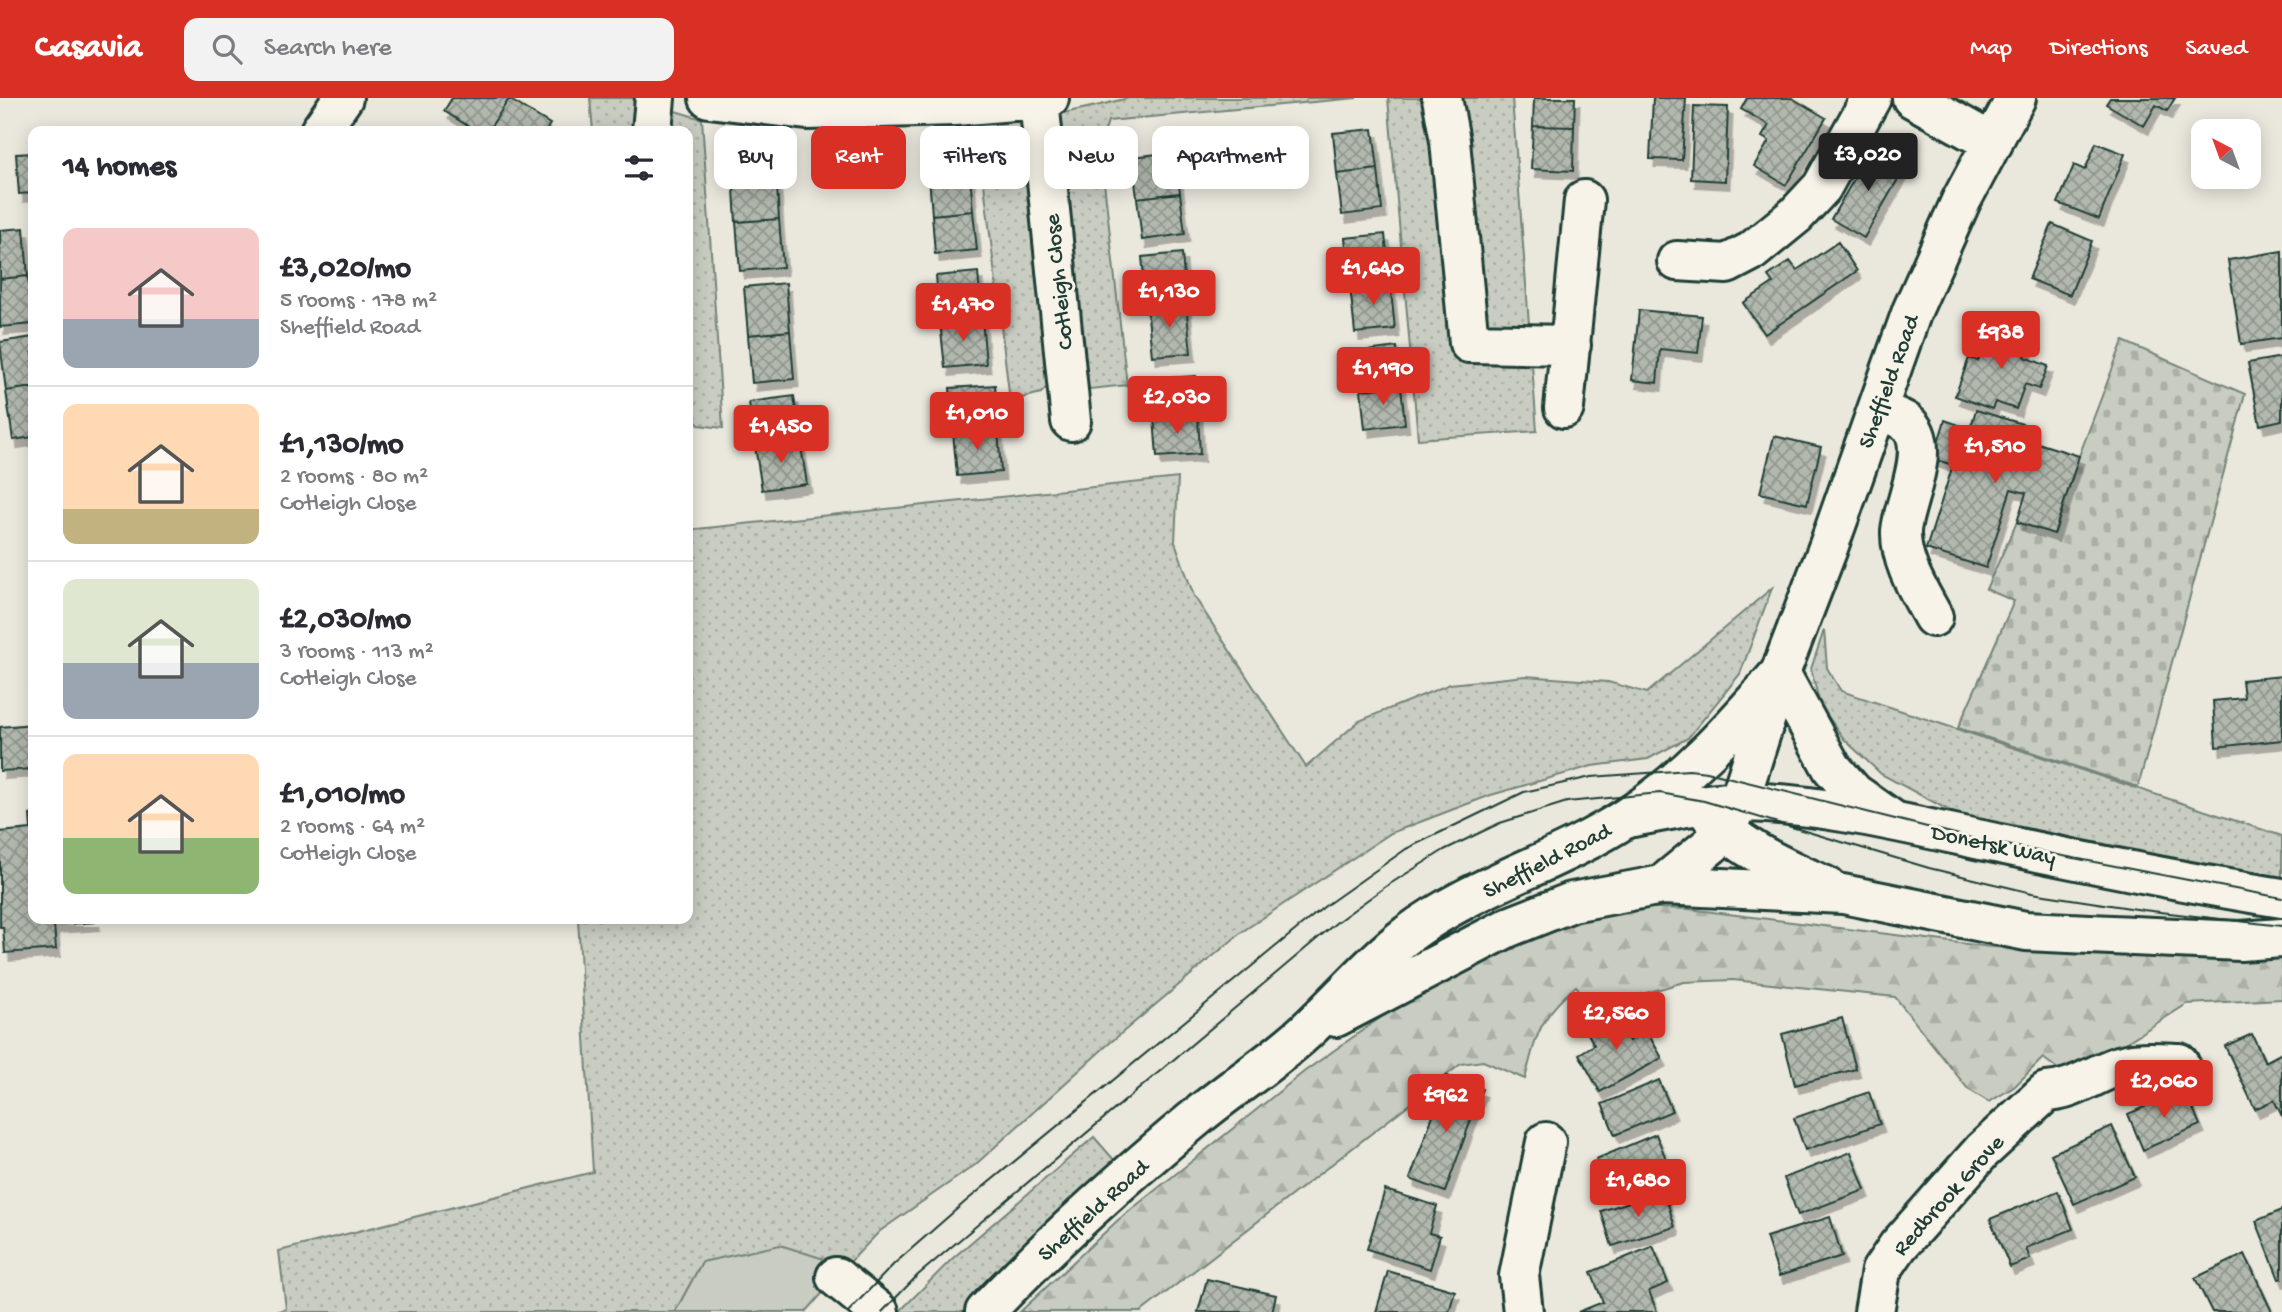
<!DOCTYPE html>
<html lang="en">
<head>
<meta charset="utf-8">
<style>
	body { margin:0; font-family:"Gochi Hand",sans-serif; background:#f2f2f3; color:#2b2b33; height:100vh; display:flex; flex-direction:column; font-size:26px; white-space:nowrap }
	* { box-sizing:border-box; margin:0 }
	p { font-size:23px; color:#7c7c81 }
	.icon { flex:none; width:38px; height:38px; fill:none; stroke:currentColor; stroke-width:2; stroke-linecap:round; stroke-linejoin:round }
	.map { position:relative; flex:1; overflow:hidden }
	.side { position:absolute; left:28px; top:28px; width:665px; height:798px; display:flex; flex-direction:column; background:#fff; border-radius:14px; box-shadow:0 4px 18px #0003 }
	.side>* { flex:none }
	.hud { position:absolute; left:714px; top:28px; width:665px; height:63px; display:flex; gap:14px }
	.needle { width:46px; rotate:319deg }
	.controls { position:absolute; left:2191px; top:21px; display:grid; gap:14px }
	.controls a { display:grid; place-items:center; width:70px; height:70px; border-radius:14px; background:#fff; box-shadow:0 4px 18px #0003; font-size:35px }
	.price { position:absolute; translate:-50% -60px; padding:0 16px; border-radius:7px; background:#d93025; color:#fff; font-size:23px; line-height:46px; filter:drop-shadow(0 2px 4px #0008) }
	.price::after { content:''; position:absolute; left:50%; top:42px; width:21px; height:16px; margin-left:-10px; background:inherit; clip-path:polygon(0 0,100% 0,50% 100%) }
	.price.current { background:#222; color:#fff }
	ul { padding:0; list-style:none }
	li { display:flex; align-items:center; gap:21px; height:175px; padding:0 35px }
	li+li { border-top:2px solid #e1e1e2 }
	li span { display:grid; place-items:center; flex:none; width:196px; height:140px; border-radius:14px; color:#555 }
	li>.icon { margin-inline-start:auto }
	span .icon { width:84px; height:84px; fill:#fffc; stroke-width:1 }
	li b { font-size:30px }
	h2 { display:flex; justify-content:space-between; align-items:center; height:84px; padding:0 35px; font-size:30px }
	.tag { padding:0 24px; border-radius:14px; background:#fff; box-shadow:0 4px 18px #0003; font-size:24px; line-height:63px }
	.tag.current { background:#d93025; color:#fff }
	header { display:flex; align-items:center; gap:42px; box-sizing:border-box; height:98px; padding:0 35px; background:#d93025; color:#fff }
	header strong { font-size:33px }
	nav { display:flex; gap:38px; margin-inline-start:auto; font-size:24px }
	.search { width:490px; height:63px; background:#f2f2f3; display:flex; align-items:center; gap:18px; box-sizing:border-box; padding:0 24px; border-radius:14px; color:#7c7c81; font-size:26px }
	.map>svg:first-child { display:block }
</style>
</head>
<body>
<header>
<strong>Casavia</strong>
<div class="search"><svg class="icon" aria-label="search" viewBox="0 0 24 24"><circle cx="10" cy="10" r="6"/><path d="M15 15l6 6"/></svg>Search here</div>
<nav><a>Map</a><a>Directions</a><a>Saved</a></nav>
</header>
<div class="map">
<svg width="2282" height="1214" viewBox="0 0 2282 1214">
	<defs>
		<pattern id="grass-dots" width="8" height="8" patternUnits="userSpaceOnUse" patternTransform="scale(1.75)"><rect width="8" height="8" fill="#c8ccc1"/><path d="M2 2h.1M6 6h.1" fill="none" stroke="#abb0a6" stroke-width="1.8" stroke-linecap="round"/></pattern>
		<pattern id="forest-firs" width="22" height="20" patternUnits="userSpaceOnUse" patternTransform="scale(1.75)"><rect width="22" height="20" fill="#c8ccc1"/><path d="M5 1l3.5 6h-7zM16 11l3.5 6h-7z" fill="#abb0a6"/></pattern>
		<pattern id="cemetery-stones" width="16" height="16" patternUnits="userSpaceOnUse" patternTransform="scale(1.75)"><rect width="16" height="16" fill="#c8ccc1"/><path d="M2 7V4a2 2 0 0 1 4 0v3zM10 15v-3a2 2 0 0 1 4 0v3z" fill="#abb0a6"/></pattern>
		<pattern id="building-cross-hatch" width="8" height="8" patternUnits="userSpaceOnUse" patternTransform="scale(1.75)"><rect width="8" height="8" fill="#b2b8ae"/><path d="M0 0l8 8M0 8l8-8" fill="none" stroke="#90978e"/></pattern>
		<filter id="shadow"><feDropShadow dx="4.5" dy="8" stdDeviation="0" flood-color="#0004"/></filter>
	</defs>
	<rect width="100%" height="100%" fill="#eae8dd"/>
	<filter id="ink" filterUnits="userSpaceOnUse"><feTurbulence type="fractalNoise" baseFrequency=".0143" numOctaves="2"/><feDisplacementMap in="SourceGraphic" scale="14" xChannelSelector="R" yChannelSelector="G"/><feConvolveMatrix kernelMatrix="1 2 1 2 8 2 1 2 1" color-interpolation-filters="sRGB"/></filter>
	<g filter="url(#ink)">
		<path fill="url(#grass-dots)" stroke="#74847a" stroke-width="2" d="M590 0H632L702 21 723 330 699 327 688 313V33H593Z
			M1128 0H1357L1108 23 1100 49 1127 287 1090 291 1081 278 1056 280 1041 295 1010 303 981 61 963 28C1019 24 1073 15 1128 0Z
			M1388 0H1512L1537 333 1418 341Z
			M1178 380 1175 444 1194 498 1306 669 1359 623 1450 586 1525 578 1608 584 1647 595 1772 490 1740 576 1688 640 1648 661 1592 668 1491 697 1391 735 1243 833 1105 949 975 1067 880 1133 846 1168 702 1164 675 1214H274L286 1211 279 1153 593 1074 578 821H688V432Z
			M1824 532 1827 570 1841 593 2282 738V782L1999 729 1952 714 1881 676 1844 641 1820 607 1811 571Z
			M1094 1039 1115 1063 987 1186 963 1214H899L953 1160Z"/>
		<path fill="url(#forest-firs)" stroke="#74847a" stroke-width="2" d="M1626 809 1689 811 1991 849 2282 853V901L2187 906 2070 980 2043 960 2014 989 1989 1004 1968 991 1895 899 1733 882 1684 884 1594 910 1576 888C1539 920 1537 935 1525 981L1483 963 1461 966 1141 1214H1020L1118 1122 1305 973 1411 898 1556 822Z"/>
		<path fill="url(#cemetery-stones)" stroke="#74847a" stroke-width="2" d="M2123 243 2245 296 2138 689 1958 630 2014 503 1986 491 2017 424 2055 435 2079 358Z"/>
		<path fill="#c8ccc1" stroke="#74847a" stroke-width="2" d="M780 1147 846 1168 806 1214H675L702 1164Z"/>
		<path fill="url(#building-cross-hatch)" stroke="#1f3d34" stroke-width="2" filter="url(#shadow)" d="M452 0H507L509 1 488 33H476L444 13Z
			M1534 0H1575L1574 29 1533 28Z
			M1653 0H1686L1682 62 1650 61Z
			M1747 0H1792L1826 20 1786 87 1754 68 1769 43 1762 39 1769 27 1741 11Z
			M2110 0H2175L2167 13 2156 7 2144 28 2106 6Z
			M509 1 550 26 546 33H488Z
			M1694 8 1728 9 1725 83 1691 81Z
			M1533 28 1574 29 1573 73 1531 71Z
			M1373 31 1378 71 1337 76 1333 35Z
			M2096 45 2125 56 2099 121 2058 105 2074 67 2085 72Z
			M1872 50 1905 69 1864 140 1831 121Z
			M1175 54 1180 95 1137 100 1132 59Z
			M33 55V95L19 96 16 56Z
			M1378 71 1382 112 1342 117 1337 76Z
			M776 72 779 121 736 124 733 75Z
			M970 75 973 113 932 117 929 78Z
			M1180 95 1185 136 1142 142 1137 100Z
			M973 113 977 152 935 156 932 117Z
			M779 121 783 169 740 173 736 124Z
			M2052 126 2092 143 2070 197 2029 181Z
			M24 130 28 178 0 181V132Z
			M1385 136 1390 183 1350 188 1345 140Z
			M1838 144 1857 173 1765 236 1743 205 1773 185 1768 178 1790 163 1797 172Z
			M2282 153V240L2241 246 2228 162Z
			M1182 155 1186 205 1147 209 1142 159Z
			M978 174 982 220 940 224 936 178Z
			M28 178 33 226 0 229V181Z
			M1390 183 1395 231 1355 235 1350 188Z
			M786 185 790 233 748 237 744 189Z
			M1186 205 1191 255 1152 258 1147 209Z
			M1639 212 1702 218 1698 255 1660 251 1657 285 1632 282Z
			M982 220 986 266 945 270 940 224Z
			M1991 227 2031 241 2025 259 2048 268 2039 291 2025 286 2016 311 1995 304 1992 311 1955 298 1969 260 1978 263Z
			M790 233 794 281 752 285 748 237Z
			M33 239V289L6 293 0 244Z
			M1397 249 1401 288 1361 292 1357 254Z
			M2282 259V322L2260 327 2248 265Z
			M1196 278 1198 317 1154 320 1152 281Z
			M995 287 998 331 953 334 950 290Z
			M1401 288 1405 326 1365 331 1361 292Z
			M33 289V339L13 342 6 293Z
			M794 298 800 342 755 348 749 304Z
			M1976 312 2029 328 2025 341 2079 358 2054 436 2017 424 2026 395 2011 391 1986 470 1926 451 1953 367 1933 361 1945 322 1970 331Z
			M1198 317 1200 356 1157 359 1154 320Z
			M998 331 1001 374 957 378 953 334Z
			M1774 338 1821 349 1807 406 1760 395Z
			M800 342 807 386 762 392 755 348Z
			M2282 578V642L2216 649 2213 603 2244 600 2242 582Z
			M30 586H33V671L0 673V629L33 626Z
			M33 716V821H95V824L54 827 56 851 5 855 3 829H0V734L31 731 30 717Z
			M1612 912 1629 943 1646 932 1662 960 1600 994 1579 956 1594 947 1584 928Z
			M1842 920 1856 971 1795 987 1782 936Z
			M2252 936 2265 964 2282 955V1018L2274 1002 2255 1011 2225 948Z
			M1447 978 1482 991 1445 1094 1410 1081Z
			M1659 982 1672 1013 1615 1037 1602 1006Z
			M2185 991 2200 1027 2143 1052 2128 1016Z
			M1869 994 1880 1026 1805 1052 1794 1020Z
			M2112 1028 2135 1079 2074 1106 2051 1056Z
			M1656 1036 1670 1071 1610 1095 1596 1061Z
			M1851 1054 1865 1092 1798 1117 1784 1080Z
			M1385 1092 1437 1108 1429 1135 1440 1138 1430 1171 1367 1151Z
			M1664 1093 1675 1129 1612 1148 1601 1113Z
			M2058 1093 2073 1131 2026 1150 2030 1161 2010 1169 1990 1121Z
			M2282 1112V1180L2279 1181 2256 1123Z
			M1830 1119 1842 1158 1779 1178 1766 1139Z
			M1653 1148 1668 1185 1649 1193 1657 1214H1578L1603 1204 1591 1174Z
			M2245 1156 2272 1214H2212L2195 1180Z
			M1388 1173 1455 1193 1449 1214H1376Z
			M1207 1181 1276 1197 1272 1214H1198Z"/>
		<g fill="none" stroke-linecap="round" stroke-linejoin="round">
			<defs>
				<path id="minor" d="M709 0 807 12 955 8 1049 0
					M1442 0 1450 43 1469 245 1571 247
					M1912 0 1993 45
					M1039 2 1071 323
					M320 33 343 0
					M652 33 655 0
					M1677 163 1727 166 1752 153 1796 117 1822 89 1871 0
					M1564 310 1584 102
					M1877 313C1886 316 1900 319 1907 325 1934 347 1903 405 1901 433 1900 464 1919 493 1933 519
					M1780 575 1832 670 1854 695 1891 721
					M1708 714C1736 750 1786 770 1827 789
					M1633 719C1667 713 1702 704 1738 704 1826 705 1914 728 2000 746 2094 766 2187 785 2282 800
					M1662 787 1712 746 1724 734 1739 704 1780 575 1828 450 1912 213 1961 103 2016 0
					M1336 919 1509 829 1572 804 1662 787 1843 796 2026 833 2240 843 2282 840
					M836 1179 879 1214
					M985 1214C1052 1143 1124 1079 1199 1017 1233 989 1271 965 1304 935 1339 903 1369 866 1407 837 1473 787 1557 765 1626 720 1688 680 1732 630 1780 575
					M1523 1214 1519 1178 1546 1044
					M1874 1214 1881 1173 1898 1148 1982 1053 2046 994C2072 993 2089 979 2113 970 2134 962 2156 964 2179 965"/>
			</defs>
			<use href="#minor" stroke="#1f3d34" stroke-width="44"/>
			<use href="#minor" stroke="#f7f3e8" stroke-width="38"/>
			<path stroke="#1f3d34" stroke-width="2" d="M848 1214 894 1166 965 1104 1325 808 1406 751 1524 694 1591 679 1689 672 1707 674 1975 741 2282 800
				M882 1214 918 1177 1337 824 1385 789 1444 752 1500 725 1567 704 1660 695 1704 703 1929 770 2032 795 2143 812 2282 828"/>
		</g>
	</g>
	<g text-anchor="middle" stroke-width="6" stroke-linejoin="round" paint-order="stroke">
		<g font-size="23" fill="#1f3d34" stroke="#f7f3e8">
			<text transform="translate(1057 184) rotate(-96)" y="8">Cotleigh Close</text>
			<text transform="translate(1887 283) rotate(-70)" y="8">Sheffield Road</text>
			<text transform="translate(1994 745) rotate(12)" y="8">Donetsk Way</text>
			<text transform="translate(1546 761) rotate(-27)" y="8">Sheffield Road</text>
			<text transform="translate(1947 1096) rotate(-48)" y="8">Redbrook Grove</text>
			<text transform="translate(1092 1111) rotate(-42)" y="8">Sheffield Road</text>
		</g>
	</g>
</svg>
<div class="controls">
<a><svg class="needle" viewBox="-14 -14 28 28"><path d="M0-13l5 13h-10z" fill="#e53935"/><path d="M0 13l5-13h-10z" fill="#7c7c81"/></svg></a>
</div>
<b class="price current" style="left:1868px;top:95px">£3,020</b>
<b class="price" style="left:1373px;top:209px">£1,640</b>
<b class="price" style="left:1169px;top:232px">£1,130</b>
<b class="price" style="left:963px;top:245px">£1,470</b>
<b class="price" style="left:2001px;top:273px">£938</b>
<b class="price" style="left:1383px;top:309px">£1,190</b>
<b class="price" style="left:1177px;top:338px">£2,030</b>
<b class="price" style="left:977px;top:354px">£1,010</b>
<b class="price" style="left:781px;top:367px">£1,450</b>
<b class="price" style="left:1995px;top:387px">£1,510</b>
<b class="price" style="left:1616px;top:954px">£2,560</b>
<b class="price" style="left:2164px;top:1022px">£2,060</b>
<b class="price" style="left:1446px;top:1036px">£962</b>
<b class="price" style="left:1638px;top:1121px">£1,680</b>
<div class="hud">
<a class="tag">Buy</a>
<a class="tag current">Rent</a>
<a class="tag">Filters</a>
<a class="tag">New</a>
<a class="tag">Apartment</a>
</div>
<section class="side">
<h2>14 homes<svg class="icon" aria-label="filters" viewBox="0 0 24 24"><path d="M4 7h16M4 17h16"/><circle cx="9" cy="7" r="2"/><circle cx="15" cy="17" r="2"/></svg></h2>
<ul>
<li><span style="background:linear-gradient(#f6c9c9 65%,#9aa5b1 0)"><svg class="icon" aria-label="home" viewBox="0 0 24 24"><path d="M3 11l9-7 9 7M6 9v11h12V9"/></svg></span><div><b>£3,020/mo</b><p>5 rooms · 178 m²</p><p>Sheffield Road</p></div></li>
<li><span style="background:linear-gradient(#ffd9b3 75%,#c2b280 0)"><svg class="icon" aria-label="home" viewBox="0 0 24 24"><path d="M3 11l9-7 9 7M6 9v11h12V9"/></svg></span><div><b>£1,130/mo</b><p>2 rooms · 80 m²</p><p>Cotleigh Close</p></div></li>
<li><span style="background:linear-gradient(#dfe7d0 60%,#9aa5b1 0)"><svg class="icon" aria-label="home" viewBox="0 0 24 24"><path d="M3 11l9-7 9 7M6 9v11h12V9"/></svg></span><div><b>£2,030/mo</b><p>3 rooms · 113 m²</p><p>Cotleigh Close</p></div></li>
<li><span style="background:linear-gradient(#ffd9b3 60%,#8fb573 0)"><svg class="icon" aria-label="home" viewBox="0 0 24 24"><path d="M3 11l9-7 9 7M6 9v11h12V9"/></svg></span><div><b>£1,010/mo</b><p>2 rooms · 64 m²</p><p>Cotleigh Close</p></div></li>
</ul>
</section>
</div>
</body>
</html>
